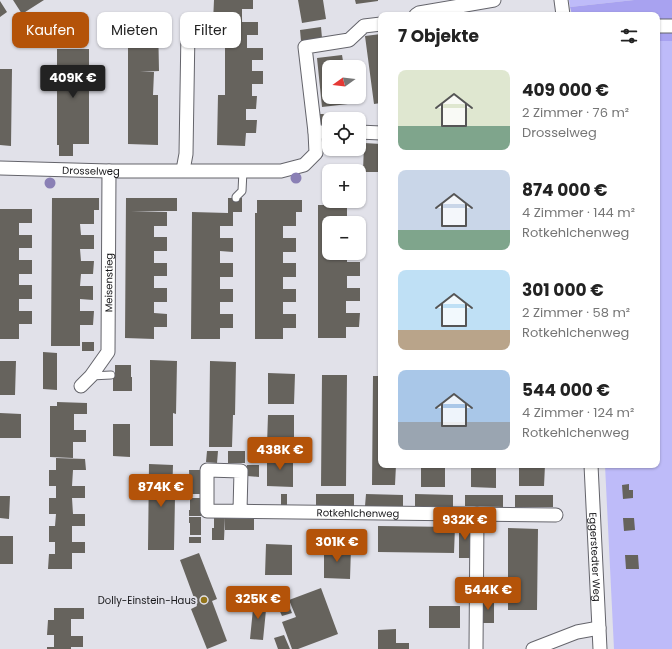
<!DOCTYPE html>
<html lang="de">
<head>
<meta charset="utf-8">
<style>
	body { margin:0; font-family:Poppins,sans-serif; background:#f6f6f6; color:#222; height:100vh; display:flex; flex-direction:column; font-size:15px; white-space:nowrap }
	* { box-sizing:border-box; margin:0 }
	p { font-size:13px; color:#767676 }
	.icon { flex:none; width:22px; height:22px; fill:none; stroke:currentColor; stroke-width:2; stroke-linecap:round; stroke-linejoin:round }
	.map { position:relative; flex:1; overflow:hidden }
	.sheet { position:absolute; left:378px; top:12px; width:282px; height:456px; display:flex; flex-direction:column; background:#fff; border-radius:8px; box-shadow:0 1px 3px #0004 }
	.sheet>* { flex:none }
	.top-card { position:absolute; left:12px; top:12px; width:306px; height:36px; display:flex; gap:8px }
	.needle { width:26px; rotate:255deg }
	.fabs { position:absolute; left:322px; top:60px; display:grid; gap:8px }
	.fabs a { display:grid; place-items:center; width:44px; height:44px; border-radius:8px; background:#fff; box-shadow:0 1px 3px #0004; font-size:20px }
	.price { position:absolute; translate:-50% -34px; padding:0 9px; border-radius:4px; background:#b45309; color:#fff; font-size:13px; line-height:26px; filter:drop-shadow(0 1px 2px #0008) }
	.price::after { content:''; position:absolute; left:50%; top:24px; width:12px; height:9px; margin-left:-6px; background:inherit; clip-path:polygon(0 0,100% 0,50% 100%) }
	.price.selected { background:#222; color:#fff }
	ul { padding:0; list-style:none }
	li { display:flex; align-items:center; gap:12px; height:100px; padding:0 20px }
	li span { display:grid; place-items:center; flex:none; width:112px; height:80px; border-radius:8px; color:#555 }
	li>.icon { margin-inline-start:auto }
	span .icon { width:48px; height:48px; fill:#fffc; stroke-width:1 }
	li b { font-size:17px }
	h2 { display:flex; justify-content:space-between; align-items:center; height:48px; padding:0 20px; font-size:17px }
	.chip { padding:0 14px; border-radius:8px; background:#fff; box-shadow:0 1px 3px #0004; font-size:14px; line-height:36px }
	.chip.selected { background:#b45309; color:#fff }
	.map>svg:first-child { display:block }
</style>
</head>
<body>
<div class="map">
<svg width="672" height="649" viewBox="0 0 672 649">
	<rect width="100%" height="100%" fill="#e1e1e9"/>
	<path fill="#bebbf9" d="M569 0H634L570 7Z
		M657 41H672V649H614L605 465H657Z"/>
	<path fill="#a8a2f0" d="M634 0H672V41H657V15H572L570 7Z"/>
	<path fill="#66635d" d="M13 0H44L22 14Z
		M214 0H253V9H242V22H258V35H247V48H263V60H252V71H263V84H252V96H257L256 109H246V120H257L256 133H246L245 146 217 145 218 95H225V47H218V22H213Z
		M298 0H323L326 19 302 23Z
		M355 0H378V1L356 4Z
		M0 1 7 12 0 17Z
		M128 21H158L159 71 140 72H154L153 95H158V145L128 144Z
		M321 27 322 38 301 41 300 30Z
		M381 34V103L374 104 365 36Z
		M57 49H89V144H73V156H59V145H57Z
		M342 55 344 67H329V97H347L348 104 322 107 317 58Z
		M0 69H12L11 146 0 145Z
		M319 114H337V119H329V124H319Z
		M364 143 381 144V172H363Z
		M52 198H99V210H94V224H80L81 235H94V249H80L81 261H94L93 274H81L80 286H93V300L80 299V311H94L93 325H80V346H51Z
		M126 198H177V211H131L167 212V226H154V237H167V251H154V263H167V276H154V288H167V302H154V313L167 314V327H154V339L125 338Z
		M228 198H242V212H233V226H220V238H233V252L220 251V263H233V277H220V289H233V302H220V314H233V328H220V339H191L192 212 228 213Z
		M257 200H302V212H296V226H283V238H296V252H283V263H296V277H283V289H296V302H283V314H296V328H283V339H255V213H257Z
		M318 205H347V223H329V253H347V262H360V276H347V288H360V301H346V313H360L359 327H346V338H318Z
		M0 209H32V223H19V235H32V248H19V260H32V274H19V285H32V299H19V311H32V324H19V339H0Z
		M82 342H94V351H82Z
		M43 352 57 353V390L43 389Z
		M150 360 177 361 176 414 173 413V446H150Z
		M0 361H16L15 395H0Z
		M210 361 236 362 235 415H233L232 447H209Z
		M115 365H131V377H132V391H113V376H115Z
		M268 373 295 374 294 404H268Z
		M322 375H347L346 486H321Z
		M373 376H381V465H396L395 485H372Z
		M57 402 87 403V414H74V430H86V442H73V458L50 457V406H57Z
		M0 413 21 414V438H0Z
		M268 415H294V445H267Z
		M113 424H130V457L113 456Z
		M207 451H218L217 463 206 462Z
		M228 451H245V463H228Z
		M267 456H293V487L267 486Z
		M56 458 85 459 86 470H73L72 486H85V498H72L73 514H85V526H72V542H85V553H72V569H48L49 554H55V542H49V526H55L56 514H49V498H56V486H49V470H56Z
		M149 464 173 465 172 497H175L174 550H148Z
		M247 465H259V477L247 476Z
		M421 465H445V487H421Z
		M471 465H496V488L471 487Z
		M519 465H545L544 486H519Z
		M189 470H201V494H190Z
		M629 484V490H633V498L623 499 622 485Z
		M281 494H287V506H281Z
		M316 494H354V506H316Z
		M366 494 403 495V507L365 506Z
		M415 494 453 495V507L415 506Z
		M465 495H503V507L465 506Z
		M515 495H553V507H515Z
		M0 496H10L9 519 0 518Z
		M190 498H201V510H190Z
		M189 510H201V516H189Z
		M189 517H201V523H189Z
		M214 517H225L224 540H212V528H214Z
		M225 518 254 519V530H225Z
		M623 518H634L635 530 624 531Z
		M190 523H201V535H190Z
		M459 525H471L470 558H459Z
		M378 526 455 527 454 553 378 552Z
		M508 528 538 529 537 610H508Z
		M0 536H13V564H0Z
		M189 537H201V543H189Z
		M266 544 292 545V575H265Z
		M324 548H351L350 579 324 578Z
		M199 553 217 599 212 601 227 641 207 649 191 609 197 606 180 560Z
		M625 555H638L639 569H626Z
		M483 580H494V592H483Z
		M321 588 338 634 298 649H292L282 622 296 617 289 600Z
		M254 599 267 600 263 640 250 639Z
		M483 599H494V623H483Z
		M287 601 292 613 282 616 277 605Z
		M429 606H460V628H429Z
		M54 608H84V619H71V636H83V647H71V649H47V647H54V635H47L48 620H54Z
		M396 629V643H409V649H378V630Z
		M284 635 290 649H278L274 638Z"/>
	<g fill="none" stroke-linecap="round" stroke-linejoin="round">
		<defs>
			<path id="lane" d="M236 198V197L242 191 243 171
				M91 376 111 375"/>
			<g id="street">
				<path d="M561 0 563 15"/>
				<path d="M416 15 419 13 494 0"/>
				<path d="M657 26H672"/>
				<path d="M315 132H329"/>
				<path d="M359 132 381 133"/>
				<path id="s1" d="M0 168 109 171H281L304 165 316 153 315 132 305 47 349 40 364 26 381 24"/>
				<path d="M183 170 186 154 188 30"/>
				<path id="s2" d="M81 386 91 376 108 352 109 171"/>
				<path id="s3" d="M591 465 600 649"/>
				<path id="s4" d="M240 511 241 471 207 470V511L556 515"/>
				<path d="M476 649 477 514"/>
				<path d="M533 649 577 632 599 628"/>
			</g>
		</defs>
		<use href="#lane" stroke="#64646b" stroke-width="9"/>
		<use href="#street" stroke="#64646b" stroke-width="15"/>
		<use href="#lane" stroke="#fff" stroke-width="7"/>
		<use href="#street" stroke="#fff" stroke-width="13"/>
	</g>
	<g fill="#8a80b5">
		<circle cx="296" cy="178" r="5.5"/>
		<circle cx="50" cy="183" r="5.5"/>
	</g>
	<circle fill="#92741a" stroke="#e1e1e9" stroke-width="1.5" cx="204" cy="600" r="4"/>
	<g text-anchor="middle" stroke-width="4" stroke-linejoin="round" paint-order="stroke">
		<g font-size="10" fill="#17171a" stroke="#e1e1e9">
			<text dy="4" stroke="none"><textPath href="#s1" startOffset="91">Drosselweg</textPath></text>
			<text dy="4" stroke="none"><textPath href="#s2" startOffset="113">Meisenstieg</textPath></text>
			<text dy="4" stroke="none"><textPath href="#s4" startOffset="266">Rotkehlchenweg</textPath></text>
			<text dy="4" stroke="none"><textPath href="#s3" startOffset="92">Eggerstedter Weg</textPath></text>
		</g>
		<g font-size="10" fill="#17171a" stroke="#e1e1e9" text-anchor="end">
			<text x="196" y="604">Dolly-Einstein-Haus</text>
		</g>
	</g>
</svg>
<div class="fabs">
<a><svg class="needle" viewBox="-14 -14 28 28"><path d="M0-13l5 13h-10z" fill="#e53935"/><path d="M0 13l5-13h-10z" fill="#767676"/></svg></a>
<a><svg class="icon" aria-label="locate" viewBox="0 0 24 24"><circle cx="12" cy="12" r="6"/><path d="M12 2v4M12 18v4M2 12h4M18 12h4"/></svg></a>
<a>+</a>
<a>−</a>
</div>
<b class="price selected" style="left:73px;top:99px">409K €</b>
<b class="price" style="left:280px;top:471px">438K €</b>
<b class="price" style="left:161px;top:508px">874K €</b>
<b class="price" style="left:465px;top:541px">932K €</b>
<b class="price" style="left:337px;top:563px">301K €</b>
<b class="price" style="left:488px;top:611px">544K €</b>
<b class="price" style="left:258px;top:620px">325K €</b>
<div class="top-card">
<a class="chip selected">Kaufen</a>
<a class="chip">Mieten</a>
<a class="chip">Filter</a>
</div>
<section class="sheet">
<h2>7 Objekte<svg class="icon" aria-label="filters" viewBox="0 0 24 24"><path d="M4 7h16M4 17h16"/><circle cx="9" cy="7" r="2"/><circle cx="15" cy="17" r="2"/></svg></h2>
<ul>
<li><span style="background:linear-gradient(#dfe7d0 70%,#7fa58c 0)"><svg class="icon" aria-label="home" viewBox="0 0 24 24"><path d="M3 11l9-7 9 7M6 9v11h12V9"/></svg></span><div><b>409 000 €</b><p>2 Zimmer · 76 m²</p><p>Drosselweg</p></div></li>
<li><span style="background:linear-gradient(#c9d6e8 75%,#7fa58c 0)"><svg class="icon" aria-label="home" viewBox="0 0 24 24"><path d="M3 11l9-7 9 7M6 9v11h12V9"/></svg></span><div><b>874 000 €</b><p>4 Zimmer · 144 m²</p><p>Rotkehlchenweg</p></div></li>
<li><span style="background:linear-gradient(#bfe0f5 75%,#b9a48a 0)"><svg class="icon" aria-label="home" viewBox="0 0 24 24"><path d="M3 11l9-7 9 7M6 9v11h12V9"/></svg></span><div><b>301 000 €</b><p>2 Zimmer · 58 m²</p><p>Rotkehlchenweg</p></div></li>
<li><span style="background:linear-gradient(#a9c7e8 65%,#9aa5b1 0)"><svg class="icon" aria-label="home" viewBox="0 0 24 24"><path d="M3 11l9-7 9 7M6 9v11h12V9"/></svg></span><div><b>544 000 €</b><p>4 Zimmer · 124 m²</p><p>Rotkehlchenweg</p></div></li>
</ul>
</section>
</div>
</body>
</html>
